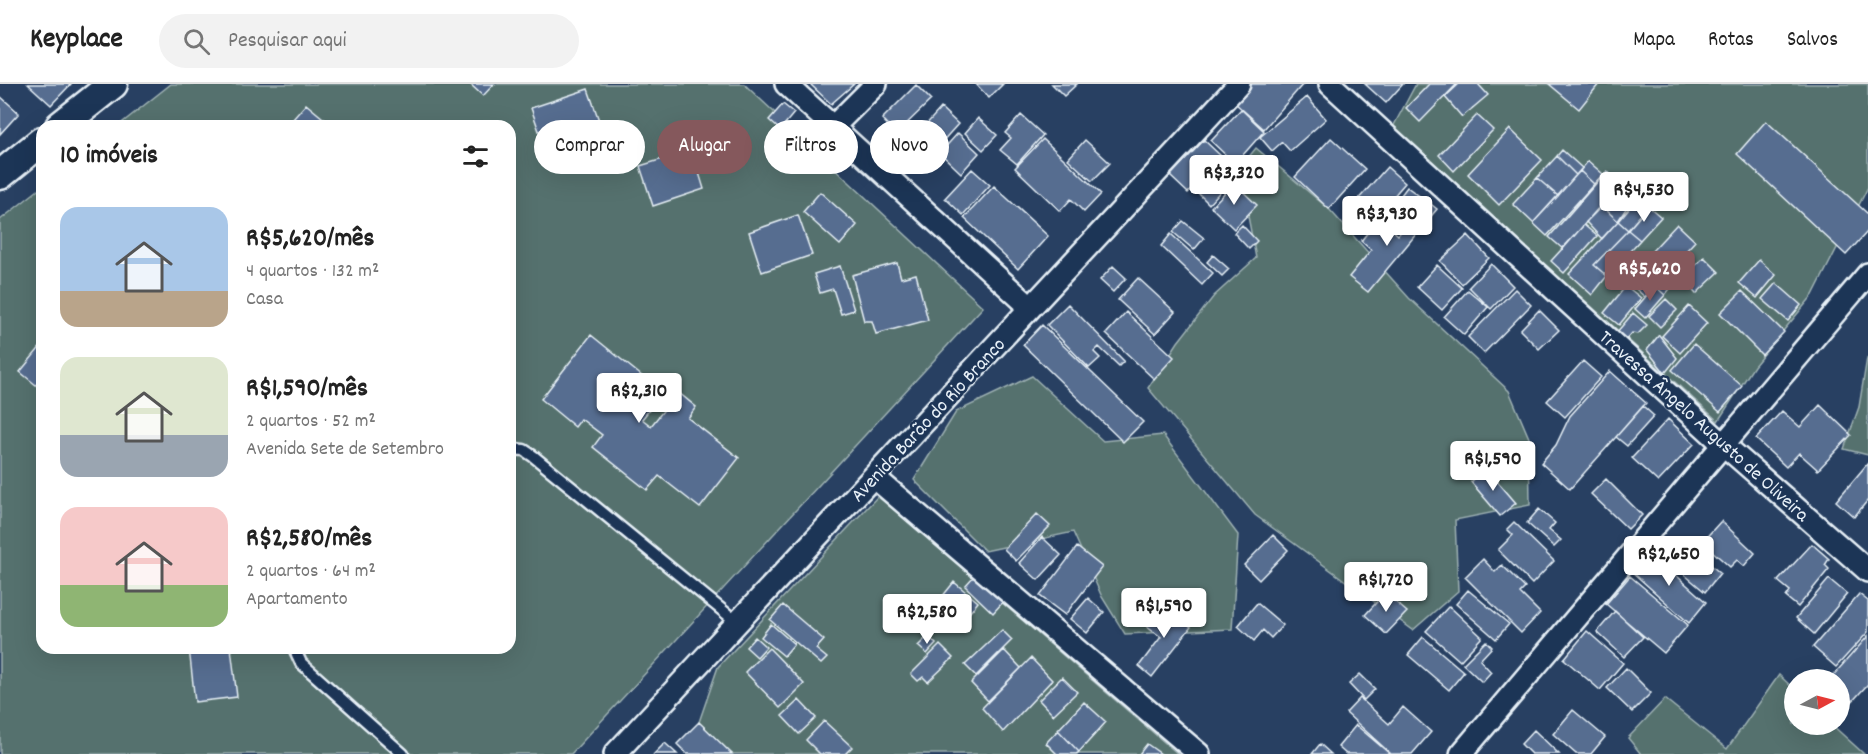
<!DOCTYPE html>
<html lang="pt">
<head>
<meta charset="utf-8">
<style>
	body { margin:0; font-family:Dekko,sans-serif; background:#f2f2f2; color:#222; height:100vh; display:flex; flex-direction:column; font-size:22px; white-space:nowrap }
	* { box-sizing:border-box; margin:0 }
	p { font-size:20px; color:#767676 }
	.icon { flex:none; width:33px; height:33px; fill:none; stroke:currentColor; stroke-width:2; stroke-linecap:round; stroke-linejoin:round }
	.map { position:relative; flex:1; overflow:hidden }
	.panel { position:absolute; left:36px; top:36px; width:480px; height:534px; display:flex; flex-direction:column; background:#fff; border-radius:18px; box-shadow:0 6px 24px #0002 }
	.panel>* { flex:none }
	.top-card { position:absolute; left:534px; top:36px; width:570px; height:54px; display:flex; gap:12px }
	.needle { width:39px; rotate:83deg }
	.tools { position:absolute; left:1784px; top:585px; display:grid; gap:12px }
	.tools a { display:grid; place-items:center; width:66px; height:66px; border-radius:50%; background:#fff; box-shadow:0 6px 24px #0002; font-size:30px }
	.price { position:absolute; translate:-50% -51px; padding:0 14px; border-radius:6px; background:#fff; color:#222; font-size:20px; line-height:39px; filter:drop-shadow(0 2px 3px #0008) }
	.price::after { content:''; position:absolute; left:50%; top:36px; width:18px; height:14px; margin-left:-9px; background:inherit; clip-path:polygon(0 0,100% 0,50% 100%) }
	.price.on { background:#85585c; color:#fff }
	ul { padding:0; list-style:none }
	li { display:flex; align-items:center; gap:18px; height:150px; padding:0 24px }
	li span { display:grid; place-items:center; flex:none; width:168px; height:120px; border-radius:18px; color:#555 }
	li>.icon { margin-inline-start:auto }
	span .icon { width:72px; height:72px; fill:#fffc; stroke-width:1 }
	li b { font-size:26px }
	h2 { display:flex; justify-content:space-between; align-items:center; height:72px; padding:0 24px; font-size:26px }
	.tag { padding:0 21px; border-radius:27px; background:#fff; box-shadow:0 6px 24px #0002; font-size:21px; line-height:54px }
	.tag.on { background:#85585c; color:#fff }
	header { display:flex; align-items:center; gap:36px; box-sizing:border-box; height:84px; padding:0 30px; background:#fff; border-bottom:2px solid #e0e0e0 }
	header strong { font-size:28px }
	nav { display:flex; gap:33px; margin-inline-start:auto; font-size:21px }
	.search { width:420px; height:54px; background:#f2f2f2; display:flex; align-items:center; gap:15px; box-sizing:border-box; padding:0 21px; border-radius:33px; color:#767676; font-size:22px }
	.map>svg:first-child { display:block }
</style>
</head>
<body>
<header>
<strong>Keyplace</strong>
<div class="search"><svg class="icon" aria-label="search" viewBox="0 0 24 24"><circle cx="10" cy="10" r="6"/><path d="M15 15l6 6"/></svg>Pesquisar aqui</div>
<nav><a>Mapa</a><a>Rotas</a><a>Salvos</a></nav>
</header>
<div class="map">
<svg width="1868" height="670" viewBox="0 0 1868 670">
	<rect width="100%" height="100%" fill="#284062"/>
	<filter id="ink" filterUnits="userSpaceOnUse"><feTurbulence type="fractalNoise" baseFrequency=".0167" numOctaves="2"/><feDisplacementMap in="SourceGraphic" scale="12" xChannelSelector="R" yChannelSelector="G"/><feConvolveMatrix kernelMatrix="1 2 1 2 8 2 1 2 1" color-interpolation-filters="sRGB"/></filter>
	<g filter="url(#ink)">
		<path fill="#55716e" stroke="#9eb1b3" stroke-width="1.5" d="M171 0H744L983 223 571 670H0V136L42 103V564H510V42H118Z
			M1416 0H1868V103L1813 211 1754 282 1718 337 1393 43Z
			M1256 64 1329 125 1409 214 1509 307 1529 354 1530 421 1455 436 1458 507 1413 546 1255 431 1148 304 1178 258 1214 212 1256 174 1239 85Z
			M1867 274 1868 275V371L1844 365 1859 323Z
			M1032 292 1103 357 1163 351 1238 451 1232 545 1125 550 1102 513 1073 448 985 467 914 396 956 328Z
			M878 412 1178 670H688L718 583Z
			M1779 591 1794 605V640L1832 641 1864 670H1641L1628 654 1665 615 1727 665Z"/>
		<path fill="#566d90" stroke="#e8f1f8" stroke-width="1.5" d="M28 0H71L51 21Z
			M470 0H494L483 12Z
			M810 0H854L831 20Z
			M976 0H1003L989 14Z
			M1052 0H1077L1064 12Z
			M1251 0H1303L1264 45 1235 19Z
			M1365 0H1403L1386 19Z
			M1429 0H1457L1420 38 1406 24Z
			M1459 0H1478L1488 11 1462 33 1445 13Z
			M1549 0H1599L1579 25Z
			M916 1 931 16 896 50 882 35Z
			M588 5 603 48 546 67 531 24Z
			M0 12 19 29 0 50Z
			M1307 13 1326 35 1290 67 1282 58 1272 67 1260 53Z
			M306 20 329 39 327 42H287Z
			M783 20 794 29 780 46 769 36Z
			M941 24 958 40 923 79 906 63Z
			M1241 25 1264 47 1235 80 1211 57Z
			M1021 31 1043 51 1017 80 1000 66 1011 54 1005 49Z
			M1477 31 1493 46 1454 87 1439 71Z
			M978 34 997 51 983 66 965 49Z
			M1766 37 1868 130V147L1846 171 1737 70Z
			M1510 45 1542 76 1499 121 1468 90Z
			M958 49 979 69 961 89 940 69Z
			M1331 54 1365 85 1329 125 1295 93Z
			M1043 55 1101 110 1084 128 1071 115 1060 127 1015 84Z
			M1085 56 1110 79 1092 97 1068 75Z
			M1204 56 1222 73 1188 109 1170 92Z
			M692 66 704 105 653 122 640 82Z
			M1562 66 1582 84 1576 91 1557 72Z
			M1557 72 1576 91 1558 112 1537 94Z
			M1588 77 1603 90 1594 100 1580 87Z
			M1387 83 1405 99 1374 135 1356 118Z
			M972 85 990 101 963 131 945 114Z
			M1580 87 1594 100 1547 152 1533 139Z
			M1607 87 1620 99 1563 165 1549 153Z
			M1213 88 1226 101 1209 120 1195 106Z
			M1537 94 1558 112 1533 139 1513 120Z
			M1234 99 1257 121 1234 145 1211 123Z
			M994 102 1048 152 1018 185 964 134Z
			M1407 103 1422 114 1398 146 1383 135Z
			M1613 107 1629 120 1618 137 1602 122Z
			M820 108 857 141 840 161 803 128Z
			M1637 115 1647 124 1628 146 1618 137Z
			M1427 117 1437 125 1368 208 1349 193 1371 166 1361 157 1379 134 1398 151Z
			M1602 122 1618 137 1602 155 1586 138Z
			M1648 122 1661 133 1640 156 1628 146Z
			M798 131 812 171 762 188 749 148Z
			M1183 137 1204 154 1194 166 1173 148Z
			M1618 137 1628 146 1594 181 1607 192 1592 211 1569 190Z
			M1677 140 1695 157 1675 179 1685 188 1679 195 1651 168Z
			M1242 141 1257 157 1249 165 1234 149Z
			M1584 141 1597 152 1564 189 1551 177Z
			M1628 146 1640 156 1607 192 1594 181Z
			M1171 150 1213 189 1202 201 1161 162Z
			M1468 151 1489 174 1462 200 1440 177Z
			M1213 171 1229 185 1222 192 1207 178Z
			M1652 173 1678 195 1665 211 1654 201 1645 213 1630 200Z
			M1704 173 1719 188 1696 210 1682 195Z
			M1759 176 1776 191 1757 214 1739 199Z
			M897 179 901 194 916 190 928 236 876 250 872 237H864L852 191Z
			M1491 180 1513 202 1491 225 1469 203Z
			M1437 181 1462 204 1442 226 1417 203Z
			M840 182 854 226 841 230 833 205 820 209 814 190Z
			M1113 182 1126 194 1113 208 1100 196Z
			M1138 194 1175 228 1155 250 1118 216Z
			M1776 199 1801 221 1788 237 1762 215Z
			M1626 202 1641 214 1619 241 1604 229Z
			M1655 202 1665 211 1645 234 1635 225Z
			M1515 205 1531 221 1484 269 1468 253Z
			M1468 206 1488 223 1464 251 1444 233Z
			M1742 207 1784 248 1762 271 1720 229Z
			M1666 215 1677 226 1660 243 1649 232Z
			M1068 220 1124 277 1119 282 1099 263 1094 268 1100 274 1089 284 1047 241Z
			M1689 222 1707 239 1680 269 1662 252Z
			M1539 226 1559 246 1539 265 1520 246Z
			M1126 228 1174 273 1154 295 1106 250Z
			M1633 229 1647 241 1638 250 1632 249 1626 256 1617 248Z
			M1042 241 1143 338 1123 358 1023 261Z
			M591 251 663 309 642 335 651 342 678 308 696 323 688 334 739 374 700 424 659 392 647 406 593 363 602 351 581 335 575 343 541 315Z
			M1659 251 1677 274 1665 289 1647 266Z
			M1694 260 1742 302 1720 328 1672 286Z
			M42 261V306L20 288Z
			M1583 277 1601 293 1565 333 1547 317Z
			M1610 287 1646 319 1570 405 1541 379 1556 361 1570 332Z
			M1820 321 1851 351 1818 386 1799 369 1786 383 1756 355 1782 327 1800 343Z
			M1643 322 1654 332 1627 362 1616 353Z
			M1668 335 1694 360 1658 398 1632 374Z
			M1868 379V416L1854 433 1836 417Z
			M1486 384 1516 419 1500 432 1471 398Z
			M1606 395 1642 431 1628 445 1591 410Z
			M1539 425 1555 439 1549 446 1561 456 1554 463 1527 439Z
			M1037 430 1050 442 1016 477 1004 465Z
			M1721 437 1755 469 1744 482 1737 476 1730 483 1702 458Z
			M1514 438 1554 477 1532 500 1498 466 1513 451 1507 445Z
			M1273 451 1288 466 1259 496 1244 481Z
			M1042 453 1061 471 1038 496 1019 479Z
			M1812 460 1829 475 1825 481 1829 485 1798 523 1786 513 1790 507 1778 497Z
			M1687 461 1720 489 1705 508 1672 480Z
			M1077 463 1102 483 1065 531 1040 512Z
			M1649 467 1706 518 1689 539 1631 487Z
			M1483 475 1495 488 1502 481 1525 504 1520 509 1540 529 1521 549 1465 493Z
			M974 492 1003 518 993 529 965 502Z
			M1630 492 1688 541 1664 569 1606 520Z
			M1829 495 1847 510 1814 550 1796 534Z
			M954 498 978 518 966 533 942 513Z
			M1468 506 1509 540 1496 555 1456 520Z
			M1385 509 1407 528 1386 550 1365 531Z
			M1859 510 1868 517V548L1836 583 1813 563Z
			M1088 514 1104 528 1087 549 1070 535Z
			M1257 519 1283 541 1271 554 1263 546 1254 557 1238 542Z
			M783 521 824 556 816 565 827 574 821 580 770 536Z
			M1163 522 1191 543 1152 593 1139 582 1161 553 1147 543Z
			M1449 522 1482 553 1460 577 1426 547Z
			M1615 527 1643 553 1624 573 1597 548Z
			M771 540 794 560 784 572 761 553Z
			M1002 546 1012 556 976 592 965 581Z
			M1587 547 1623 579 1600 606 1564 575Z
			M928 552 936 560 927 570 918 562Z
			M1868 552V600L1839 632V596H1829Z
			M755 553 766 563 757 573 746 563Z
			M1423 553 1464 588 1449 606 1408 571Z
			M1486 557 1492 563 1480 576 1491 588 1482 598 1463 580Z
			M940 561 953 574 928 598 923 593 918 597 911 590Z
			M189 564H231L237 613 195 618Z
			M769 564 804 600 780 624 745 588Z
			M1004 566 1021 584 988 617 971 599Z
			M1031 574 1052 596 1003 648 982 624Z
			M1626 584 1651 609 1632 628 1607 604Z
			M1360 590 1375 605 1364 616 1349 600Z
			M1062 593 1077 608 1053 631 1039 616Z
			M1360 614 1389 640 1403 623 1431 648 1412 670H1391L1346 629Z
			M799 616 816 634 799 650 782 632Z
			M1084 618 1106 638 1079 668 1058 646Z
			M1573 626 1605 653 1591 670H1576L1553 650Z
			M824 637 852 663 845 670H820L806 656Z
			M699 638 732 670H687L677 660Z
			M1356 641 1390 670H1346L1338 663Z
			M1058 646 1079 668 1076 670H1057L1046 659Z
			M1534 646 1559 670H1531L1521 660Z
			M665 659 677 670H654Z
			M1147 660 1161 670H1139Z
			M1320 660 1331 670H1312Z"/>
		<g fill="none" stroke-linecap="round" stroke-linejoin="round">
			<defs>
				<path id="lane" d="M510 365 524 366 533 372 738 539
					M294 564 301 579 403 670"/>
				<path id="street" d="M786 0 1030 223
					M1330 0 1724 361 1868 487
					M833 43 876 0
					M874 393 1199 670
					M615 670 1239 0
					M1461 670 1868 190"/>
				<path id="secondary" d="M60 42 113 0
					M0 91 42 57"/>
			</defs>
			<use href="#lane" stroke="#e8f1f8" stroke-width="15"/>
			<use href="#street" stroke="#e8f1f8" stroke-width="26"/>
			<use href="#secondary" stroke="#e8f1f8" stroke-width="33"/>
			<use href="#lane" stroke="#1d3557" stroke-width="10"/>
			<use href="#street" stroke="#1d3557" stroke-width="21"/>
			<use href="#secondary" stroke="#1d3557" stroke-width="28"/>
		</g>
	</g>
	<g text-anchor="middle" stroke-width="5" stroke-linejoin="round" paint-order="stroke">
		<g font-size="20" fill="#e8f1f8" stroke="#1d3557">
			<text transform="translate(927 335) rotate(-47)" y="7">Avenida Barão do Rio Branco</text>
			<text transform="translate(1705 341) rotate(42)" y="7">Travessa Ângelo Augusto de Oliveira</text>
		</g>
	</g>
</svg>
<div class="tools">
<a><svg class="needle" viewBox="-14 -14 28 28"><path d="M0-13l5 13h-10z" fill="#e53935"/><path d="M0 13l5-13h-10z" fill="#767676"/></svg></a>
</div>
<b class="price" style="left:1234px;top:122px">R$3,320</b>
<b class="price" style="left:1644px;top:139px">R$4,530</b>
<b class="price" style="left:1387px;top:163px">R$3,930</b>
<b class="price on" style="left:1650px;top:218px">R$5,620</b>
<b class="price" style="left:639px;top:340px">R$2,310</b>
<b class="price" style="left:1493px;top:408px">R$1,590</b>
<b class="price" style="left:1669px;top:503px">R$2,650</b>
<b class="price" style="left:1386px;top:529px">R$1,720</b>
<b class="price" style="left:1164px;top:555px">R$1,590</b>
<b class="price" style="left:927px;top:561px">R$2,580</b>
<div class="top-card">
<a class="tag">Comprar</a>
<a class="tag on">Alugar</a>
<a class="tag">Filtros</a>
<a class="tag">Novo</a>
</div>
<section class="panel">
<h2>10 imóveis<svg class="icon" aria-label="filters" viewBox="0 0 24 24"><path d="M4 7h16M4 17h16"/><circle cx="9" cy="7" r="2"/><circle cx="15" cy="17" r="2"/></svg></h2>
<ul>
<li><span style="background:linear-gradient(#a9c7e8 70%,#b9a48a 0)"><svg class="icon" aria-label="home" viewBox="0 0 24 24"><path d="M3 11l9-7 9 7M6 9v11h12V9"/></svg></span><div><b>R$5,620/mês</b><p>4 quartos · 132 m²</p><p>Casa</p></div></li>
<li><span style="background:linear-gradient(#dfe7d0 65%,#9aa5b1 0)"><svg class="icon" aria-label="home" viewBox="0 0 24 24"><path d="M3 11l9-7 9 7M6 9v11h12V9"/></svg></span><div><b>R$1,590/mês</b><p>2 quartos · 52 m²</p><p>Avenida Sete de Setembro</p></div></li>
<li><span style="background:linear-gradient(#f6c9c9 65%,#8fb573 0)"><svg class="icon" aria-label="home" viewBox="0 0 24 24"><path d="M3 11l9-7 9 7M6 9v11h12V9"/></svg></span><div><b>R$2,580/mês</b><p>2 quartos · 64 m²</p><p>Apartamento</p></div></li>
</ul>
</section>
</div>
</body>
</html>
